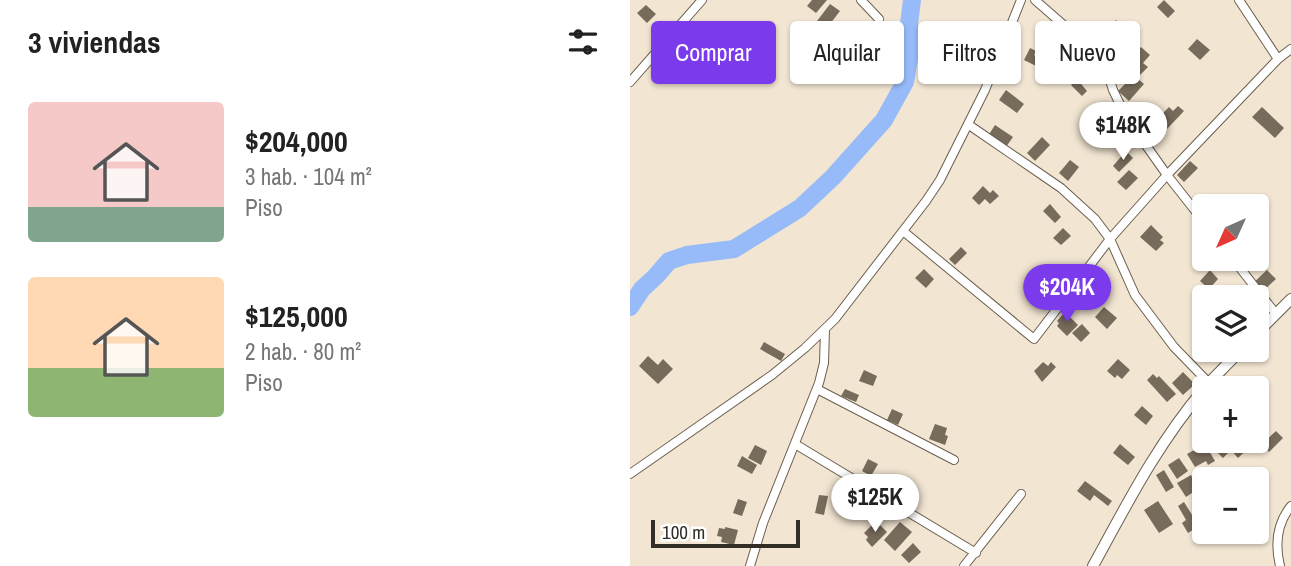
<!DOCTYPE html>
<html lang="es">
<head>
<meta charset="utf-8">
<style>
	body { margin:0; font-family:"Archivo Narrow",sans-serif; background:#f2f2f2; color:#222; height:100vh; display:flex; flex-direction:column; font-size:26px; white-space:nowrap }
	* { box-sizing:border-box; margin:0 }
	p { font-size:23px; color:#767676 }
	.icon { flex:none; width:38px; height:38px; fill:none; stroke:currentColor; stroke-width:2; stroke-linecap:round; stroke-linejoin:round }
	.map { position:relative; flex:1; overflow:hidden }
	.sheet { display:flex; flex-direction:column; background:#fff; width:630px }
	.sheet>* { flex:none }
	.banner { position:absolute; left:21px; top:21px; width:534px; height:63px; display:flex; gap:14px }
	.needle { width:46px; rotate:225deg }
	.fabs { position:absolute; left:562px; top:194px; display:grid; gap:14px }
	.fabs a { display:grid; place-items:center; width:77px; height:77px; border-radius:7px; background:#fff; box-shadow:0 2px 5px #0004; font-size:35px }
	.scale { position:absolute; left:21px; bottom:18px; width:149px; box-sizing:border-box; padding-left:7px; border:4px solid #322e26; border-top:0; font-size:19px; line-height:24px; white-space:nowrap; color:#322e26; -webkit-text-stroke:5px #fff; paint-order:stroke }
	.price { position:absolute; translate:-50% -60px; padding:0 16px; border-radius:24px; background:#fff; color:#222; font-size:23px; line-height:46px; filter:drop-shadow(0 2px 4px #0008) }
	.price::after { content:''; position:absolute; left:50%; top:42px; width:21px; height:16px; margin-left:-10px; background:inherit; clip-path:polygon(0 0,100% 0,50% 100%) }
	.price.current { background:#7c3aed; color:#fff }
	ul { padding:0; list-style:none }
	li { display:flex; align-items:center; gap:21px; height:175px; padding:0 28px }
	li span { display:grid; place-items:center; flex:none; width:196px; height:140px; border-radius:7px; color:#555 }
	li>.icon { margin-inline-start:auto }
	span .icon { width:84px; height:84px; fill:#fffc; stroke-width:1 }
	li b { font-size:30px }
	h2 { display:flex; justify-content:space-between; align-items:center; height:84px; padding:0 28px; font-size:30px }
	.tag { padding:0 24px; border-radius:7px; background:#fff; box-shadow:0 2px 5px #0004; font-size:24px; line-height:63px }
	.tag.current { background:#7c3aed; color:#fff }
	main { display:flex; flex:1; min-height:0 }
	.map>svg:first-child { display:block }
</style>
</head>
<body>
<main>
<section class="sheet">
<h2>3 viviendas<svg class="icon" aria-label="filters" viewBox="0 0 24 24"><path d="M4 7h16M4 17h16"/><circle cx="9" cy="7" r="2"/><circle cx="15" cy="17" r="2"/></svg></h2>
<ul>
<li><span style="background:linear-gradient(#f6c9c9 75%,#7fa58c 0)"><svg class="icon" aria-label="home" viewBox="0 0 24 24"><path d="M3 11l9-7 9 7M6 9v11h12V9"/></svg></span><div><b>$204,000</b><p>3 hab. · 104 m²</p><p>Piso</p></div></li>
<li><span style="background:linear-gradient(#ffd9b3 65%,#8fb573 0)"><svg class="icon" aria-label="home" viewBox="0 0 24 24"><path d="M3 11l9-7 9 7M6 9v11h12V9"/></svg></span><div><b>$125,000</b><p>2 hab. · 80 m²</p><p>Piso</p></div></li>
</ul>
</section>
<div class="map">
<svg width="661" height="566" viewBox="0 0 661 566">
	<rect width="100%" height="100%" fill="#f2e5d2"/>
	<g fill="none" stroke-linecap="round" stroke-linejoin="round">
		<path stroke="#97bbf8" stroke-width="18" d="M0 307 12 289 26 276 39 261 57 255 104 249 170 208 203 177 254 120 275 82 280 52 279 24 282 0"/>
	</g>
	<path fill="#776b5b" d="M182 0H197L186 13 177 6Z
		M534 0 545 11 538 18 527 7Z
		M200 4 210 11 197 28 187 21Z
		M16 5 26 14 17 23 7 13Z
		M486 20 495 29 482 43 473 34Z
		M220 22 230 32 223 39 213 29Z
		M339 24 356 31 352 42 335 35Z
		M74 27 85 38 76 47 72 43 69 46 64 41 67 38 66 36Z
		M57 38 69 49 56 63 45 52Z
		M567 39 580 50 570 60 558 49Z
		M221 40 235 55 226 64 211 49Z
		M511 47 520 55 513 63 518 67 507 78 514 84 499 101 488 91 498 81 488 72Z
		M400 48 406 51 404 55 412 59 408 67 394 60Z
		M447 79 457 91 452 96 441 85Z
		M376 90 394 104 387 113 369 100Z
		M548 106 554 111 537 129 527 119 539 107 543 111Z
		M632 107 654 128 645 138 622 117Z
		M365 125 383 137 376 147 358 136Z
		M412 137 420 145 405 161 397 153Z
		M496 151 503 158 489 172 483 166Z
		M440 160 449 167 438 181 429 173Z
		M560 161 568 168 554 182 547 175Z
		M499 170 508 178 496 190 487 182Z
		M353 186 360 193 363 190 369 196 360 204 355 199 349 205 342 198Z
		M420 204 431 217 425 223 413 211Z
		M521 225 533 237 530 240 534 243 526 251 510 237Z
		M433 228 441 236 431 245 423 238Z
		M331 247 337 253 325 265 319 259Z
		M294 269 304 279 296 288 285 278Z
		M580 270 588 279 579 289 570 281Z
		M637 270 646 279 631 293 622 284Z
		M474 307 487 318 477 329 465 317Z
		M435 312 448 325 437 336 427 326 429 323 427 321Z
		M452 324 460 333 451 342 442 333Z
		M134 342 155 354 151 361 130 349Z
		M18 356 28 365 33 359 43 369 28 384 9 366Z
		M488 359 500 370 492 379 487 375 485 378 477 371Z
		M413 362 418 366 421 362 426 367 412 382 404 371Z
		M234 370 247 376 243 386 229 381Z
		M553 372 565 384 553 395 542 383Z
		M523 374 527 378 529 376 546 394 537 402 517 380Z
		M215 389 229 395 226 402 211 396Z
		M512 406 523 416 516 425 504 415Z
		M262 409 273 414 268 425 257 420Z
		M305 424 317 428 315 435 318 436 315 445 299 439Z
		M646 431 653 438 639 452 632 444Z
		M592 441H611L613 443 615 441H624L625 442 608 458 601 450 593 458 584 449Z
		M490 444 505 457 498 465 483 453Z
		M575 444 585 461 578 465 576 461 565 467 557 454Z
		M125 445 137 451 131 465 118 458Z
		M112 456 127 465 122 474 107 466Z
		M549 458 558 471 547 479 538 465Z
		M238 459 248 464 241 476 232 471Z
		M534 470 544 487 536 492 526 475Z
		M561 475 571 493 564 496 562 493 556 497 547 483Z
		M272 477 283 482 276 497 265 491Z
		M455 481 482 501 478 506 464 495 460 501 447 491Z
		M189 495 198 496 194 515 185 513Z
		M108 499 117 502 112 516 103 513Z
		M528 501 543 524 529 533 514 510Z
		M554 502 569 526 558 533 552 523 556 520 548 506Z
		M246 521 257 532 242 547 236 540 238 537 234 533Z
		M270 522 282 532 265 551 254 540Z
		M95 527 108 530 104 545 91 542 92 537 87 536 89 528 95 529Z
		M283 543 291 552 279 563 271 555Z"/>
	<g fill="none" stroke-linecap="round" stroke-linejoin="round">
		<defs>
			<path id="street" d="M231 0 249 19
				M405 0 468 55 477 71 483 90 496 117 537 175 574 222
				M609 0 648 59
				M0 82 72 0
				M339 125 431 188 465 219 480 239 505 295 544 347 579 383
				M273 231 404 339 480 239 537 175 648 59 661 49
				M603 259 646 314
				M187 389 324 460
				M165 444 346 553
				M0 474 142 375 175 348 205 319 296 201 310 180 355 90 391 0
				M120 566 133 523 189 383 194 363 195 330
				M334 566 391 494
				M650 566C645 545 647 523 661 506"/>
			<path id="secondary" d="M626 334 661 299
				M574 388 611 350
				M463 566C497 504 528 443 574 389"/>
		</defs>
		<use href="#street" stroke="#6a5f4f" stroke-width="10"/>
		<use href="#secondary" stroke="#6a5f4f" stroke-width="12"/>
		<use href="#street" stroke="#fff" stroke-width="8"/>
		<use href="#secondary" stroke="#fff" stroke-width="10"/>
	</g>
</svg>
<div class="fabs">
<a><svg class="needle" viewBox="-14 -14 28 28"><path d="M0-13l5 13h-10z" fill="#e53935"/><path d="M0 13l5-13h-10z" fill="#767676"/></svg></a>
<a><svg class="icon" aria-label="layers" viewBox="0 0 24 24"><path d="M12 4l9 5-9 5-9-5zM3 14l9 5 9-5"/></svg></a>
<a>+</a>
<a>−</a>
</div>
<div class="scale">100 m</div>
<b class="price" style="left:493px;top:162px">$148K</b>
<b class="price current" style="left:437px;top:324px">$204K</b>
<b class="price" style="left:245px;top:534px">$125K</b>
<div class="banner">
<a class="tag current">Comprar</a>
<a class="tag">Alquilar</a>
<a class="tag">Filtros</a>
<a class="tag">Nuevo</a>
</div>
</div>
</main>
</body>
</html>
